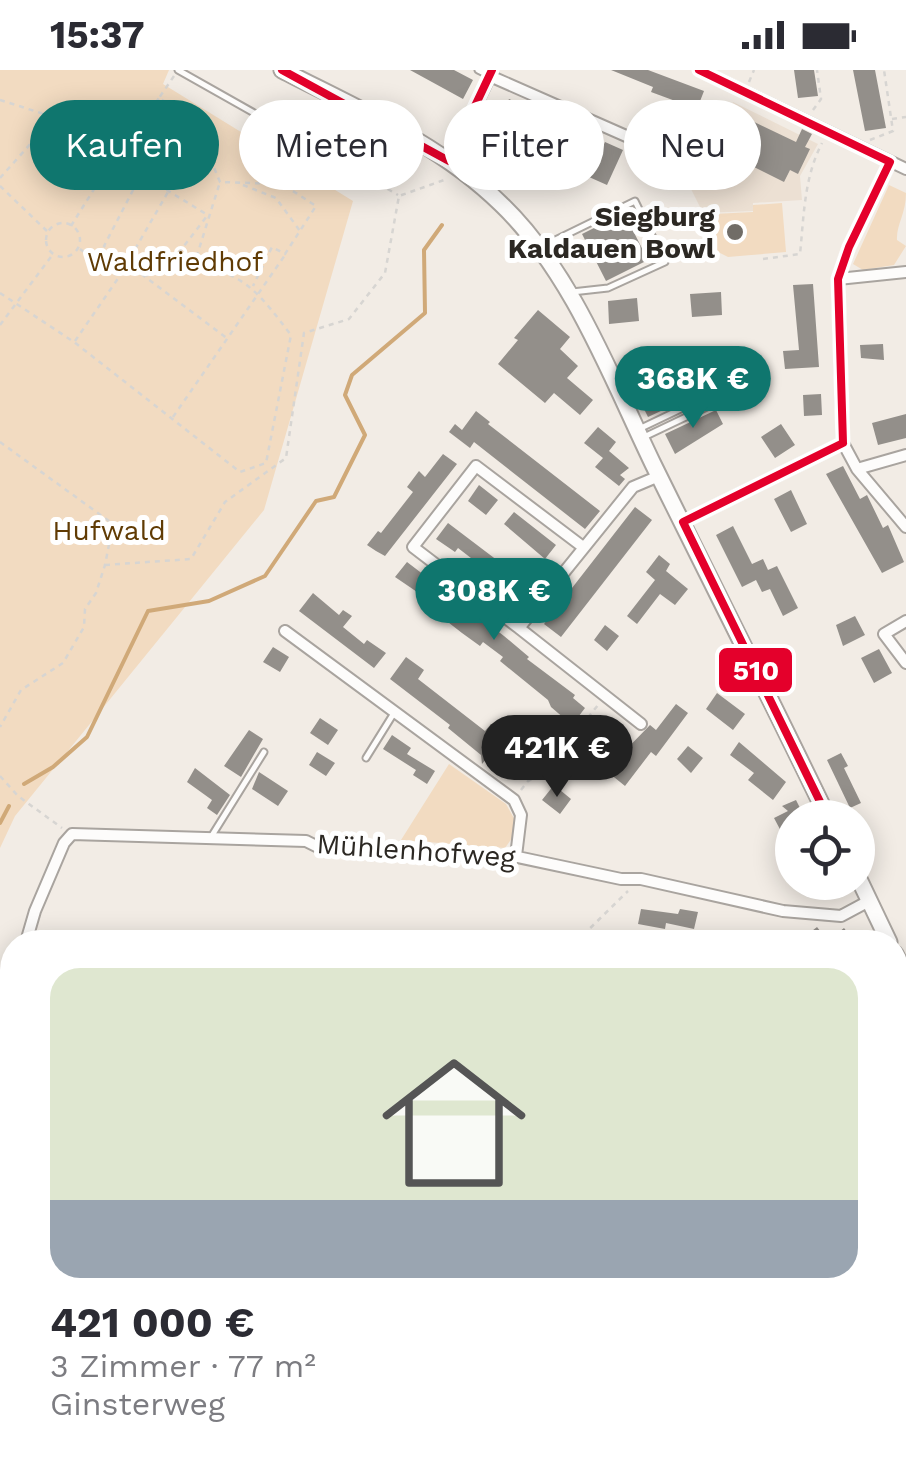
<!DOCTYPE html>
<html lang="de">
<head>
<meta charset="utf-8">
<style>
	body { margin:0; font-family:"Work Sans",sans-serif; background:#f2f2f3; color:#2b2b33; height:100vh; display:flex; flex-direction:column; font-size:38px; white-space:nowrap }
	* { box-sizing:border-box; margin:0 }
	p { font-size:32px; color:#7c7c81 }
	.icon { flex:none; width:55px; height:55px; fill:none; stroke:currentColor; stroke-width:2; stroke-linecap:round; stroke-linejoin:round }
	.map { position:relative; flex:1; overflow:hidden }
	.sheet { position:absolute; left:0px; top:860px; width:908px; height:552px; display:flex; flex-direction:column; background:#fff; border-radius:40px 40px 0 0; box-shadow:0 5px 25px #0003 }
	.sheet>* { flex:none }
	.top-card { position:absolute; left:30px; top:30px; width:848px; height:90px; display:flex; gap:20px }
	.fabs { position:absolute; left:775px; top:730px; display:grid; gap:20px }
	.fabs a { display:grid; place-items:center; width:100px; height:100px; border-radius:50%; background:#fff; box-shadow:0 5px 25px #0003; font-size:50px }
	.price { position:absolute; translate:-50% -85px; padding:0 22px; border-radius:35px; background:#0f766e; color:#fff; font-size:32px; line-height:65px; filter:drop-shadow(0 2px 5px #0008) }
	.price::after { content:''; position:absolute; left:50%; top:60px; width:30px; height:22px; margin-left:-15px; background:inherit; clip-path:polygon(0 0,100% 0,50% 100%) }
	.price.on { background:#222; color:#fff }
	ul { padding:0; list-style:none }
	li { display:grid; align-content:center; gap:20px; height:530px; padding:0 50px }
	li span { display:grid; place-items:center; height:310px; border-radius:30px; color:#555 }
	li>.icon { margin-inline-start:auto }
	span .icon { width:180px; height:180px; fill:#fffc; stroke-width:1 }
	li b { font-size:42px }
	.tag { padding:0 35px; border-radius:45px; background:#fff; box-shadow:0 5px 25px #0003; font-size:35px; line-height:90px }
	.tag.on { background:#0f766e; color:#fff }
	.status { display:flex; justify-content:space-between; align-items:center; height:70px; padding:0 50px; background:#fff; direction:ltr }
	.status svg { height:28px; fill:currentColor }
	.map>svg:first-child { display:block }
</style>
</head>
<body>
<div class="status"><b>15:37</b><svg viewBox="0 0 49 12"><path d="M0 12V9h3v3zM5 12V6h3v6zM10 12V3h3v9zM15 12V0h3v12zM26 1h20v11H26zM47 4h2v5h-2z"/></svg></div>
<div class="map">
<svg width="906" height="1411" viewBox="0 0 906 1411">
	<rect width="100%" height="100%" fill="#f2ece5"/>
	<path fill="#ece0d3" d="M733 32 818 74 800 106 802 130 753 133V141L703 143 691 119Z"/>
	<path fill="#f2dbc1" d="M0 0H169L163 14 353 131 264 440 15 746 0 778Z
		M889 115 906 123C906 144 896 155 897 170L906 176 894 195 863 200 853 194Z
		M782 133 786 182 728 187 716 181 714 144 753 142V135Z
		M449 694 506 734 516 752 515 764 505 778 401 770Z
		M0 1138 12 1139V1312H0Z
		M0 1332H12V1400H148L142 1411H0Z
		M310 1400H460L448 1401 440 1411H323Z"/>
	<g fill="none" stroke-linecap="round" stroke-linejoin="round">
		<path stroke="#d0a978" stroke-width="4" d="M24 714 53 697 87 667 148 541 209 531 265 506 316 431 334 427 365 365 345 325 352 305 425 243 424 180 442 155
			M0 753 9 736
			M895 1002 906 992
			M895 1229 906 1220
			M0 1320H12
			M306 1400 320 1411
			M681 1411 690 1400"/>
	</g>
	<path fill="#938f8a" d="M410 0H454L473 10 463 29Z
		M611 0H648L704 21 697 39 651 22 653 17Z
		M794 0H814L818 26 798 28Z
		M853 0H875L886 58 865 61Z
		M509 29 527 37 512 71 493 63Z
		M748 49 796 72 802 59 812 64 805 77 810 79 798 104 790 100 784 112 730 85Z
		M553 57 572 65 556 104 537 96Z
		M605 72 623 80 607 115 589 107Z
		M624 143 648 190 606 211 582 164Z
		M813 214 819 297 785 299 783 281 799 280 793 215Z
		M721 222 722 245 692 247 690 224Z
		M637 228 639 251 609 254 608 231Z
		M538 240 570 267 560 279 578 296 567 308 593 330 580 345 554 323 545 333 498 294 518 270 514 268Z
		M883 274 884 290 861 288 860 275Z
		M677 293 681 298 690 297 701 315 692 320 695 325 648 347 632 315 660 301 658 298Z
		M821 324 822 345 804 346 803 325Z
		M716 340 723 354 675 384 665 364Z
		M476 341 490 352 488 354 600 441 585 459 474 372 470 378 449 362 455 354 462 360Z
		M906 344V368L878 375 872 353Z
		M781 354 795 375 775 388 761 367Z
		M598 357 616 372 609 381 629 398 620 405 625 409 619 416 595 397 603 388 584 373Z
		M443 384 457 394 385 486 376 481 367 475 378 461 381 463 413 422 407 417 419 401 425 407Z
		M843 396 860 429 867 425 883 458 888 455 904 492 882 503 826 404Z
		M479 415 498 430 486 445 468 431Z
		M791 420 807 454 791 462 774 429Z
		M635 437 652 450 561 567 544 554Z
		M514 442 556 475 545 489 504 454Z
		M448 453 530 515 518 531 505 521 510 514 490 499 485 505 477 499 480 495 458 478 455 482 436 469Z
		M733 456 752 494 763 489 768 500 777 496 798 538 783 546 770 519 762 522 756 510 742 517 716 465Z
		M659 485 670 494 666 501 688 519 675 535 660 524 637 554 627 546 655 510 646 502Z
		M407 492 504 566 529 587 527 589 575 625 573 628 585 638 572 655 551 637 548 630 500 591 503 587 483 572 480 576 462 563 444 549 448 543 395 507Z
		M313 523 339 545 343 540 352 546 343 557 364 574 367 570 386 583 374 598 299 541Z
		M855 546 865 565 843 576 836 555Z
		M605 555 619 566 607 581 594 570Z
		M785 576 795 595 779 603 769 584Z
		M273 577 289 587 280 602 263 592Z
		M879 579 892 603 874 613 861 588Z
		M406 587 424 600 418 609 485 661 491 654 506 666 482 694 481 685 448 658 450 655 390 609Z
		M717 623 745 644 733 660 706 639Z
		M676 634 688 643 656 686 651 682 625 716 599 695 587 710 570 696 576 687 593 678 612 694 650 655 656 660Z
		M320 648 338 660 328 675 310 663Z
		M531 650 542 659 534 669 538 672 524 691 509 679Z
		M249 660 263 669 241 707 224 696Z
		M392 665 411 678 407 684 435 701 427 714 413 705 416 700 383 679Z
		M739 672 786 712 773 730 748 710 754 703 730 685Z
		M688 676 703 688 691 703 677 689Z
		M317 682 335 693 326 706 309 695Z
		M841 683 848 696 844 698 861 733 850 738 827 690Z
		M195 698 230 725 217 745 207 738 212 730 187 712Z
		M259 702 288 721 278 736 252 719Z
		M554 715 571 729 560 744 542 730Z
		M796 730 805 748H792V782L774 748 788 741 782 736Z
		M641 839 678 844 680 839 698 842 694 859 666 853 665 859 638 854Z
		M817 857 828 871 844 858 855 872H798Z
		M0 1082 12 1085V1110L6 1109 0 1113Z
		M906 1369V1411H904L895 1396V1377Z
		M524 1400H553L544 1411H516Z"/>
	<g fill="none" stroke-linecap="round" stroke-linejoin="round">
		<defs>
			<path id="lane" d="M178 0 318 79
				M478 0 490 6
				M543 176 635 131 665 192 608 218 572 222
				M618 312C635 303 676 275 694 292 701 299 706 312 712 321L710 325 639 359
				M644 367 730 326 743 298
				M366 688 394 643
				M211 767 264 682
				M895 977 906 972"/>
			<path id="street" d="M699 0 906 99
				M490 6 642 73 665 87
				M449 91 492 2
				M890 92 849 177 838 209 843 373 857 399 906 457
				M838 209 906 202
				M857 399 906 385
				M683 452 843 373
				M583 477 476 396 413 477 519 558 633 417 659 406
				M906 551 884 564 906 593
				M519 558 641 654
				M285 561 514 730 521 745 516 786
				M26 872 35 841 64 773 72 764 306 771 320 778 375 782 382 778 499 788 508 785 621 809H641L783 841 841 846 869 831
				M0 960 12 918
				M0 1007 12 1012
				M895 1279 906 1254
				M713 1400 721 1411
				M887 1400 895 1411
				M593 1411 605 1400"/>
			<path id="secondary" d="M282 0C358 39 440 74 501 134 572 202 611 307 653 394 711 512 771 629 828 748
				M858 807 889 872
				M895 884 906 906"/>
		</defs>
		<use href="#lane" stroke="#a9a49f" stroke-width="9"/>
		<use href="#street" stroke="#a9a49f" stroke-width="14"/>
		<use href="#secondary" stroke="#a9a49f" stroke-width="19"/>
		<path stroke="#d7d5d2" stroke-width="2.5" stroke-dasharray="5 5" stroke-linecap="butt" d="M174 6 159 28 195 52 220 112 282 114 316 136 285 184 272 177 253 216
			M749 12 754 0
			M0 30 41 43 206 144
			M813 40 821 29 817 0
			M892 49 906 47
			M870 70 893 61 884 0
			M327 84 398 125
			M676 89 690 94 697 91
			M0 108 33 71 65 59
			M243 115 276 128 300 161
			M0 116 48 162
			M46 170a17 17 0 1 1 34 0a17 17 0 1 1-34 0Z
			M71 156 114 87 159 28 171 47 104 176 228 269
			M80 179 118 206
			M763 189 800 184C804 145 804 108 822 73
			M146 206 174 189 207 146
			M0 223 74 272 240 402 266 393 291 265C261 226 245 202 194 195L220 112
			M0 255 53 184
			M75 271 119 207 168 122
			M173 347 285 185
			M0 372 113 454 105 495 96 523 85 539 84 557 63 593 21 620 0 657
			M105 495 191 489 225 432 286 388 304 263 349 249 385 203 399 126 447 109
			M0 706 18 726 62 758
			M521 720 528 711 543 704 598 635
			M576 872 628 821
			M895 1197 906 1204
			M0 1327 12 1326
			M300 1400 313 1411
			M419 1411 424 1400"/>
		<use href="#lane" stroke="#fdfcfb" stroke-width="5"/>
		<use href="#street" stroke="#fdfcfb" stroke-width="10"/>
		<use href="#secondary" stroke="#fdfcfb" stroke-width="15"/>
		<defs>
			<path id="bus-1" d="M282 0 449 91
				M699 0 890 92
				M449 91 492 0
				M843 373 838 209 849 177 890 92
				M683 452 828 748
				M683 452 843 373"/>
		</defs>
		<use href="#bus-1" stroke="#fff" stroke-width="15"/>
		<use href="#bus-1" stroke="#e4002b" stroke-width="8"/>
	</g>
	<circle fill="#716d67" stroke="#fff" stroke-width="4" cx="735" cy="162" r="10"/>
	<g text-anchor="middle" stroke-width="10" stroke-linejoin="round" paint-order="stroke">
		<g font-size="28" font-weight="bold" fill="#2c2823" stroke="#fff" text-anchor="end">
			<text x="715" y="156">Siegburg<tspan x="715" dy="32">Kaldauen Bowl</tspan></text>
		</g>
		<g font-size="28" fill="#603b04" stroke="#fff">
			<text x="175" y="201">Waldfriedhof</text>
			<text x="109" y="470">Hufwald</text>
		</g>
		<g font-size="28" fill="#2c2823" stroke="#fff">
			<text transform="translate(416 780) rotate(4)" y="10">Mühlenhofweg</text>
		</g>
	</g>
	<rect stroke="#fff" stroke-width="4" x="717" y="576" width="77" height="48" rx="10" fill="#e4002b"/>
	<g font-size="28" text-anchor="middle" font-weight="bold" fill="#fff">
		<text x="756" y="610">510</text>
	</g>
</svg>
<div class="fabs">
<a><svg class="icon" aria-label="locate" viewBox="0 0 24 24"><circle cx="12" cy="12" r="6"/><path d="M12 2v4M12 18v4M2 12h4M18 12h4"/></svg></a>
</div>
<b class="price" style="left:693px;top:361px">368K €</b>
<b class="price" style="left:494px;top:573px">308K €</b>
<b class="price on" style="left:557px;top:730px">421K €</b>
<div class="top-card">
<a class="tag on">Kaufen</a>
<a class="tag">Mieten</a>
<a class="tag">Filter</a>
<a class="tag">Neu</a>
</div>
<section class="sheet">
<ul>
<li><span style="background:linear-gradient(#dfe7d0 75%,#9aa5b1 0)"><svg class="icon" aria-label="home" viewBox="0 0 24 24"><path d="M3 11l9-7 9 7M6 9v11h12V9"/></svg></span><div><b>421 000 €</b><p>3 Zimmer · 77 m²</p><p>Ginsterweg</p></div></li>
</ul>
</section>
</div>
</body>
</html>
